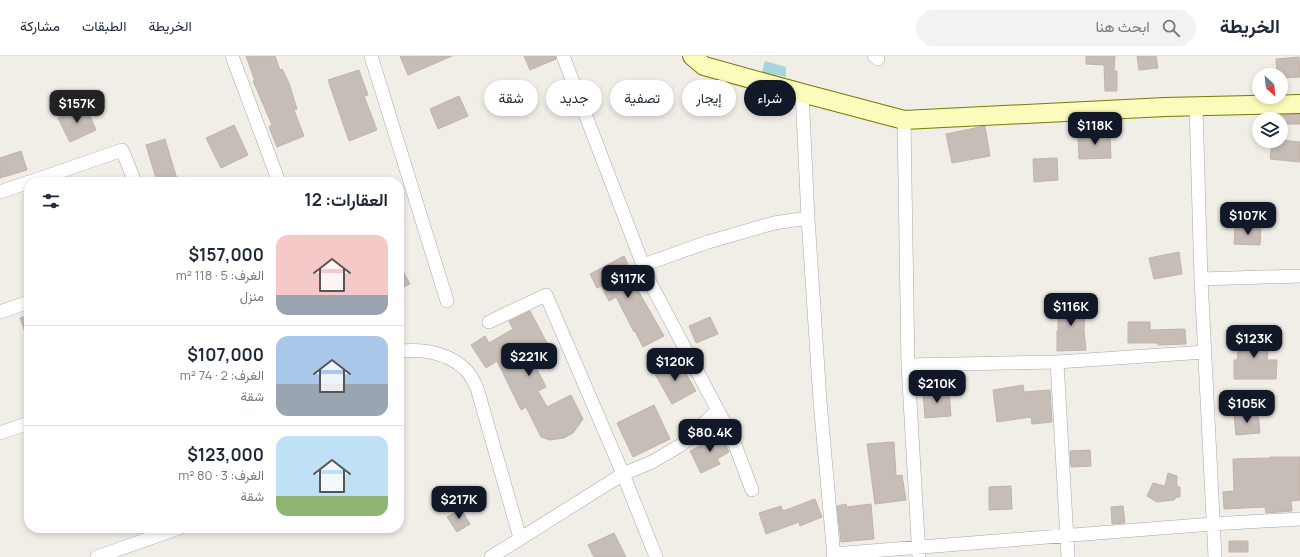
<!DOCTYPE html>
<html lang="ar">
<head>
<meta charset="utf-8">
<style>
	body { margin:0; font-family:Manrope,Vazirmatn,sans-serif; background:#f2f2f3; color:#1f2937; direction:rtl; height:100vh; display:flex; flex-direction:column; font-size:15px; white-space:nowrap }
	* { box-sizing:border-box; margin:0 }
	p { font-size:13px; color:#747a83 }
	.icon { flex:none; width:22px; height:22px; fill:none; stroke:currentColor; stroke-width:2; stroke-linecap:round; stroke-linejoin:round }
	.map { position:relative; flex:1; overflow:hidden; direction:ltr }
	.panel { position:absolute; left:24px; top:121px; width:380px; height:356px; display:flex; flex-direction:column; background:#fff; border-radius:16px; box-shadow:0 2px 6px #0003; direction:rtl }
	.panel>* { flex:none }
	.top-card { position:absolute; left:416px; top:24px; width:380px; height:36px; direction:rtl; display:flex; gap:8px }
	.needle { width:26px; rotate:153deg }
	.buttons { position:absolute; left:1252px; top:12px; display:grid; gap:8px }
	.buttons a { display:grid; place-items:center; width:36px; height:36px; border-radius:50%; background:#fff; box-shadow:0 2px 6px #0003; font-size:20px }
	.price { position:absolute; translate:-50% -34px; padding:0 9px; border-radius:8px; background:#111827; color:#fff; font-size:13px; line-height:26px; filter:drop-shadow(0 1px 2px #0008) }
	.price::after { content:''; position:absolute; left:50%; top:24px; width:12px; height:9px; margin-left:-6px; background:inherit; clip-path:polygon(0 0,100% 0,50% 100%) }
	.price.active { background:#222; color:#fff }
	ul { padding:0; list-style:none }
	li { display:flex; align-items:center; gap:12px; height:100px; padding:0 16px }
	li+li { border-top:1px solid #e0e1e3 }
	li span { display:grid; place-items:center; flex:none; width:112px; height:80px; border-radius:12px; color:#555 }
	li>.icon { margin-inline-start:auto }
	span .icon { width:48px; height:48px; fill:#fffc; stroke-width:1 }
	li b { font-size:17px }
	h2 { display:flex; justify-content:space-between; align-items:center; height:48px; padding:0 16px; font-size:17px }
	.tag { padding:0 14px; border-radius:18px; background:#fff; box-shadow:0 2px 6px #0003; font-size:14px; line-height:36px }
	.tag.active { background:#111827; color:#fff }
	header { display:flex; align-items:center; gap:24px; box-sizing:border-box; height:56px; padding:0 20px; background:#fff; border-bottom:1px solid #e0e1e3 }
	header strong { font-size:19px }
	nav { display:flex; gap:22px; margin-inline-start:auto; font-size:14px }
	.search { width:280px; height:36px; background:#f2f2f3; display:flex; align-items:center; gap:10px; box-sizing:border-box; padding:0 14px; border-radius:22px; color:#747a83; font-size:15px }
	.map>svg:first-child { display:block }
</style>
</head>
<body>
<header>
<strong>الخريطة</strong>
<div class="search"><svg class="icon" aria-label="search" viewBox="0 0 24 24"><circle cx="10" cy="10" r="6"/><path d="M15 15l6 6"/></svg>ابحث هنا</div>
<nav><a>الخريطة</a><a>الطبقات</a><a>مشاركة</a></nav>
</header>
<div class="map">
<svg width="1300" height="501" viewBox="0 0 1300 501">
	<rect width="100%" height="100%" fill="#f1ede7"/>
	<path fill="#a7d5df" d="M765 5 786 11V21L762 16Z"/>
	<path fill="#c6bdb6" stroke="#c3b3a9" d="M246 0H275L280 14 282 13 289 27 297 53 294 54 304 80 277 91 269 71 272 69 253 25H255Z
		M400 0H452L408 19Z
		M524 0H555L556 3 530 14Z
		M1086 0H1115L1114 15H1117V35H1105L1104 9 1086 8Z
		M1137 0H1156L1158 12 1139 14Z
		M1299 1 1300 21 1281 22V19H1277L1276 3Z
		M359 14 368 39 364 40 377 74 349 85 328 24Z
		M459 40 468 60 438 73 430 53Z
		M85 49 96 74 70 86 58 62Z
		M1300 58V68H1281L1280 59Z
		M234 69 248 99 221 112 206 82Z
		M985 70 990 100 952 107 946 78Z
		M1110 77 1111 102 1079 103 1078 79Z
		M165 83 177 123 167 126H157L146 89Z
		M1281 84 1300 86V106L1270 103 1272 85H1281Z
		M21 95 27 114 0 122V102Z
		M1057 102 1058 124 1034 126 1033 103Z
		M1235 172 1261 173 1260 189 1234 188Z
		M1179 196 1182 218 1154 223 1149 202Z
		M624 200 638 230 636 231 664 280 643 291 635 275 634 276 616 241 609 245 601 230 597 232 590 218Z
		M399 207 410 228 399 233Z
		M1058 247H1085L1084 274 1086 294 1057 295V275H1058Z
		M530 255 547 287 529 297 546 331 538 335 547 351 571 339 583 363 573 377 564 382 550 384 541 381 526 351 521 354 497 305 486 312 471 289 485 280 489 287 513 273 509 265Z
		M29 259V285H28L20 262Z
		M710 261 718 278 696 287 689 270Z
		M1128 266H1150V274L1185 273 1186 288 1158 289V287H1128Z
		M1240 278 1270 282 1267 304H1277L1276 323H1234V304H1237Z
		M678 304 696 335 672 348 654 316Z
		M1023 329 1024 336 1050 334 1052 366 1032 368 1031 361 997 366 993 334Z
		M949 334 951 360 925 362 923 336Z
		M654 349 670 383 633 401 617 367Z
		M1258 357 1260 377 1236 379 1234 359Z
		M720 377 729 396 717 403 720 408 701 417 690 395 712 384 711 382Z
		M894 386 896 420 902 419 906 444 875 448 867 388Z
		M1090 394 1091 410 1071 411 1070 395Z
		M1270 401H1300V444L1291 445 1292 455 1266 457 1265 451 1224 453 1223 436 1234 435 1233 403 1270 402Z
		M1168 417 1177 420V431H1180V441H1177L1174 444 1157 446 1147 440 1153 427 1165 430Z
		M1011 430 1012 453 989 454V431Z
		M815 443 822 461 800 470 799 466 766 478 759 457 781 450 783 455Z
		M846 448 847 451 871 448 874 483 841 486 837 450Z
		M1123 450 1125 467 1112 468 1111 451Z
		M461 453 470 468 457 476 447 461Z
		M614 477 626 501H594L588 489Z
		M1229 485H1248V496H1229Z"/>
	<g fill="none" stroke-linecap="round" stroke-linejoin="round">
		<defs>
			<path id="street" d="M232 0 279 126
				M371 0 447 245
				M563 0 643 209 644 215 732 381 752 434
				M874 0 878 3
				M802 37 808 162 820 345 834 501
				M1196 51 1201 223 1215 501
				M904 64 908 309 919 501
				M30 126 122 94 135 126
				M0 136 29 126
				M643 209 708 186 774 167 808 162
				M1201 223 1300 220
				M0 256 29 246
				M489 266 546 239 623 418 656 501
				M399 295C423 293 448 296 466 314 471 319 474 326 477 332L520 482
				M1057 306 1068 501
				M908 309 1057 306 1205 296
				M0 377 29 367
				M833 498 1212 468 1300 463
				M97 501 179 472
				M491 501 623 418 652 406 681 389 718 354"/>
			<path id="secondary" d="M692 0 704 10 802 37 904 64 1165 51 1300 48"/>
		</defs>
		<use href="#street" stroke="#a8a8a8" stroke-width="14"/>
		<use href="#secondary" stroke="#757c03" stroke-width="20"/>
		<use href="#street" stroke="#fff" stroke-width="13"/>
		<use href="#secondary" stroke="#fbfbbb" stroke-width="18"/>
	</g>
</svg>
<div class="buttons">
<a><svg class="needle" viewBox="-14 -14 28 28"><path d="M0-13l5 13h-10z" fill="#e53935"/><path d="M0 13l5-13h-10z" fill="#747a83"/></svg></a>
<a><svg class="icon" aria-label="layers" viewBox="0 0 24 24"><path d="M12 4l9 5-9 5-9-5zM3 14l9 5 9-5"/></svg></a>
</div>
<b class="price active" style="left:77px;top:68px">$157K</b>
<b class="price" style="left:1095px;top:90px">$118K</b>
<b class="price" style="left:1248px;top:180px">$107K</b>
<b class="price" style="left:628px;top:243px">$117K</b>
<b class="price" style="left:1071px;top:271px">$116K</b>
<b class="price" style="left:1254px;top:303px">$123K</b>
<b class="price" style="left:529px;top:321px">$221K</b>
<b class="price" style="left:675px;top:326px">$120K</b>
<b class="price" style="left:937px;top:348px">$210K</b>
<b class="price" style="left:1247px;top:368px">$105K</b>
<b class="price" style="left:710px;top:397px">$80.4K</b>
<b class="price" style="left:459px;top:464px">$217K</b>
<div class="top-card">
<a class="tag active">شراء</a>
<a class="tag">إيجار</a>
<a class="tag">تصفية</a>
<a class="tag">جديد</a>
<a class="tag">شقة</a>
</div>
<section class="panel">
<h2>العقارات: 12<svg class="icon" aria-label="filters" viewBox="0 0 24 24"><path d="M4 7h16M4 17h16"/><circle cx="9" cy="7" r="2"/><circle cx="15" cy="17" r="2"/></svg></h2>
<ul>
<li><span style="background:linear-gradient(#f6c9c9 75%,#9aa5b1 0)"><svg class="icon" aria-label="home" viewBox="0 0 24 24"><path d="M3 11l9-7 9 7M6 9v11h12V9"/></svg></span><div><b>$157,000</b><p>الغرف: 5 · 118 m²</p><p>منزل</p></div></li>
<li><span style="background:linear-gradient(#a9c7e8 60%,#9aa5b1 0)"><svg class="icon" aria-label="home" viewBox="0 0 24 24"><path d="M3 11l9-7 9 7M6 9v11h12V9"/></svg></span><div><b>$107,000</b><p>الغرف: 2 · 74 m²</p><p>شقة</p></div></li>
<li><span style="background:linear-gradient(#bfe0f5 75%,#8fb573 0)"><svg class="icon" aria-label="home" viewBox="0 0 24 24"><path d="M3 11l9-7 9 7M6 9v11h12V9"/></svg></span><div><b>$123,000</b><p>الغرف: 3 · 80 m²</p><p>شقة</p></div></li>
</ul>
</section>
</div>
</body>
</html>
